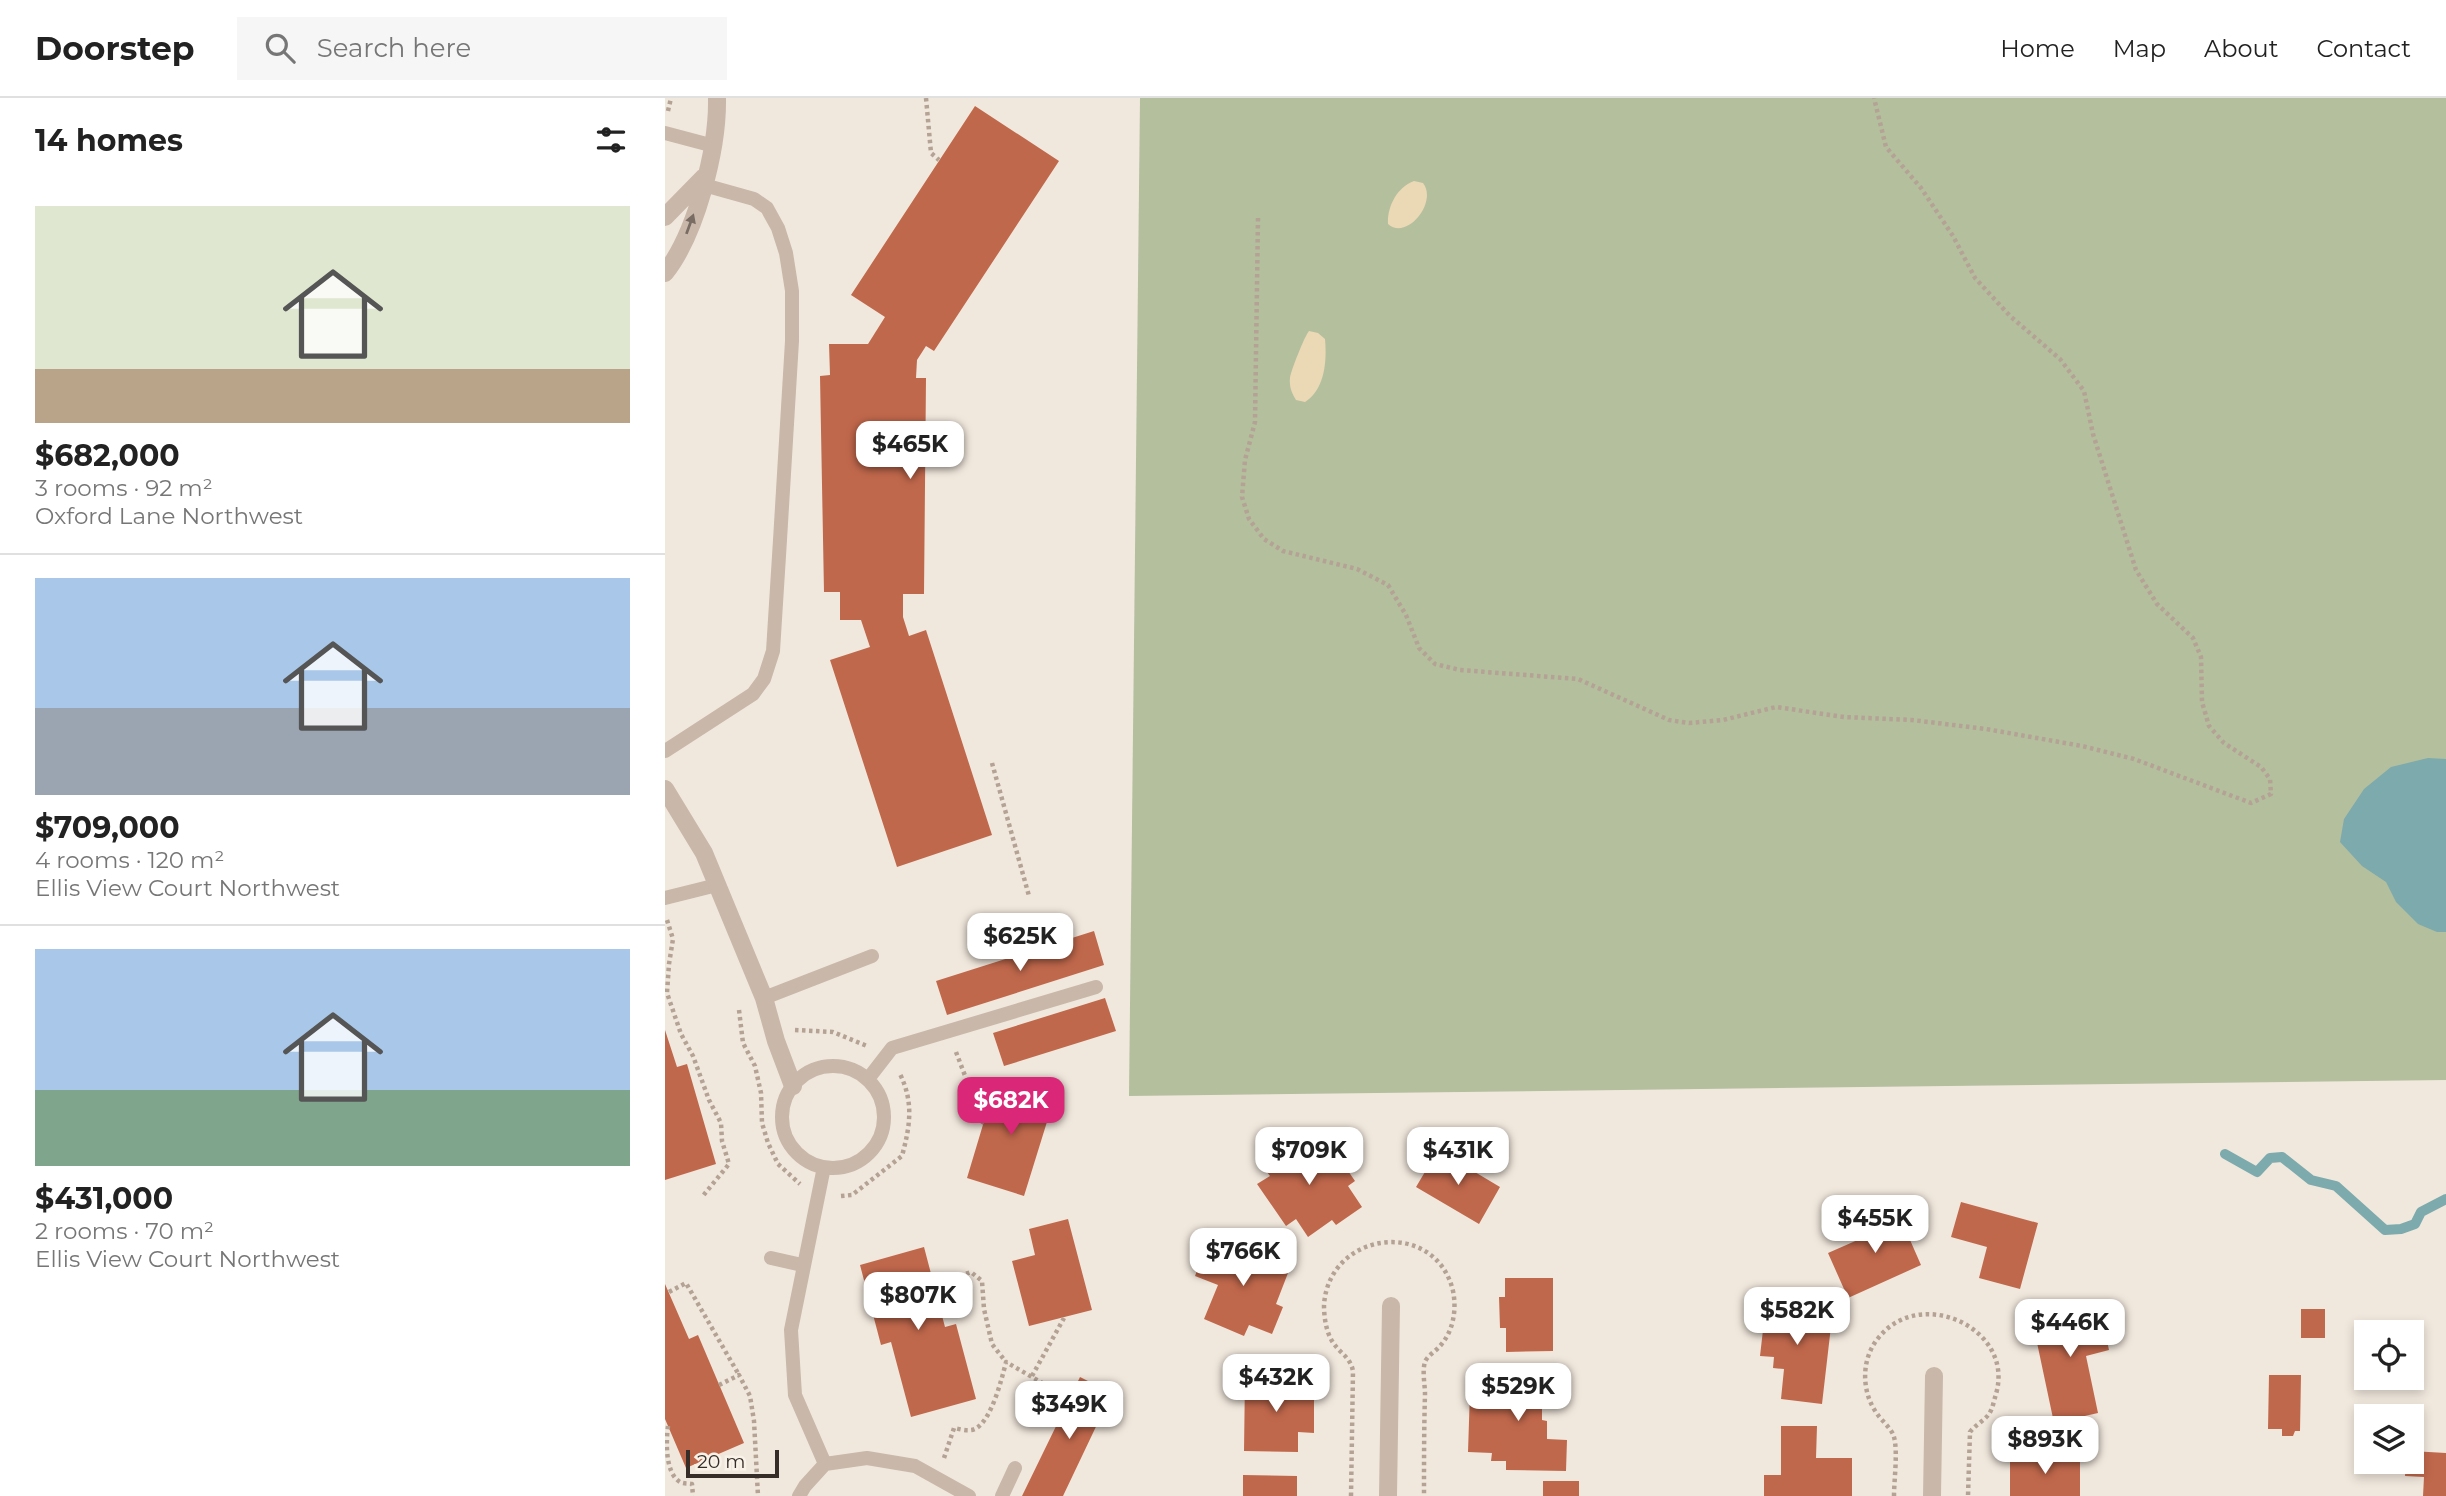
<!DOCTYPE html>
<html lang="en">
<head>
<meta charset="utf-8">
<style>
	body { margin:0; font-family:Montserrat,sans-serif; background:#f6f6f6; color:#222; height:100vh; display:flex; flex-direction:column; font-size:26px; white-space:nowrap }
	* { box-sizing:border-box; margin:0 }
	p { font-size:23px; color:#767676 }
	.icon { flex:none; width:38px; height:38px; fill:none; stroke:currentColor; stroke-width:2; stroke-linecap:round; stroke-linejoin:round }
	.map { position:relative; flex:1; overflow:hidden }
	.sheet { display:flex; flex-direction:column; background:#fff; width:665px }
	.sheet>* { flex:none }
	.fabs { position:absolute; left:1689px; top:1222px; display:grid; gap:14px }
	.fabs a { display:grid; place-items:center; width:70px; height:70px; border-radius:0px; background:#fff; box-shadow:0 4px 10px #0003; font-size:35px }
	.scale { position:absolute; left:21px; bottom:18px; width:93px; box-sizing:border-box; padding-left:7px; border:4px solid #362d29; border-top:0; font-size:19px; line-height:24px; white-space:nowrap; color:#362d29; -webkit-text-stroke:5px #f9f2e9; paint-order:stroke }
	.price { position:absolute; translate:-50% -60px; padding:0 16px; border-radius:14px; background:#fff; color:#222; font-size:23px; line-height:46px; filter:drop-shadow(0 2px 4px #0008) }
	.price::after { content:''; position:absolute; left:50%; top:42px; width:21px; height:16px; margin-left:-10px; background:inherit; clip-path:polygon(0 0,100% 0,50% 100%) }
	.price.active { background:#db2777; color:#fff }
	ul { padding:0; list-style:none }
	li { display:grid; align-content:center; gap:14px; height:371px; padding:0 35px }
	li+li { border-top:2px solid #e0e0e0 }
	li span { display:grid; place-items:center; height:217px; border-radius:0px; color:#555 }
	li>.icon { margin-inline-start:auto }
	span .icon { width:126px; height:126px; fill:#fffc; stroke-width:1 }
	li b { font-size:30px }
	h2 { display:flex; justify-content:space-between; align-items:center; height:84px; padding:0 35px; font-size:30px }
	header { display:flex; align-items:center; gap:42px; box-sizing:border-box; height:98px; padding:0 35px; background:#fff; border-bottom:2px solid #e0e0e0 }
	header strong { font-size:33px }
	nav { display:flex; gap:38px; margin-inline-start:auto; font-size:24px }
	.search { width:490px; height:63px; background:#f6f6f6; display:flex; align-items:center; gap:18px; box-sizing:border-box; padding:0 24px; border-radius:0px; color:#767676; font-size:26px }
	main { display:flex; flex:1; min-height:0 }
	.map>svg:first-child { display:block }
</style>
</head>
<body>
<header>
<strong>Doorstep</strong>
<div class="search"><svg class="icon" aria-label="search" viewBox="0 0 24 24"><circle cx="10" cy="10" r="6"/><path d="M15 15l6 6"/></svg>Search here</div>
<nav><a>Home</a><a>Map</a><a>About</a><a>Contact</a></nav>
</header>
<main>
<section class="sheet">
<h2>14 homes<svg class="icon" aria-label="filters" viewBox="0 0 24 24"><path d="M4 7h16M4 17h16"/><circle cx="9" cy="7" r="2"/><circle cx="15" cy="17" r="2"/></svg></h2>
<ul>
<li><span style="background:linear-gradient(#dfe7d0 75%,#b9a48a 0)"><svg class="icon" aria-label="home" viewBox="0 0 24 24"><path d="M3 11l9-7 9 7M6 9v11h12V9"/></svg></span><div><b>$682,000</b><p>3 rooms · 92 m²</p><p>Oxford Lane Northwest</p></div></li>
<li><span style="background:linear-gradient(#a9c7e8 60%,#9aa5b1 0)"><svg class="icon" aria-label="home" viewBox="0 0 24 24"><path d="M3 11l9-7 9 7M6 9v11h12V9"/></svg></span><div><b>$709,000</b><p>4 rooms · 120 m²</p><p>Ellis View Court Northwest</p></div></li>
<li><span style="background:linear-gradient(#a9c7e8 65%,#7fa58c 0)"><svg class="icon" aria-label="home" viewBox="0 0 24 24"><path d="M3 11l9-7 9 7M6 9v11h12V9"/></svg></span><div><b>$431,000</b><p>2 rooms · 70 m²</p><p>Ellis View Court Northwest</p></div></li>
</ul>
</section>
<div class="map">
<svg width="1781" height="1398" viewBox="0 0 1781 1398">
	<rect width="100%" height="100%" fill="#f1e8dd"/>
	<path fill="#b4bf9e" d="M475 0H1781V982L464 998Z"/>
	<path fill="#ebd8b5" d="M749 83 758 85C773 104 742 143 723 126 722 109 732 89 749 83Z
		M644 233 653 235 660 241C662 263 660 291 640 304L631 302C627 295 624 289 625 280 625 275 640 237 644 233Z"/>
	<path fill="#7daaad" d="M1763 660 1781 661V834H1772L1753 826 1731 804 1721 784 1697 768 1675 744 1679 721 1699 691 1726 669Z"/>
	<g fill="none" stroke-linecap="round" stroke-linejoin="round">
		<path stroke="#7daaad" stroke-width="10" d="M1560 1056 1592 1074 1605 1060 1617 1059 1646 1082 1671 1088 1720 1132 1736 1131 1750 1126 1756 1114 1781 1101"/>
	</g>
	<path fill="#c0684c" d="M310 8 394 63 269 253 261 248 252 262 251 280H261L259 496H238V519L244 538 261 532 327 737 232 769 165 562 205 549 196 522H175V494H159L155 278 165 277 164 246H203L220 219 186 197Z
		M429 833 439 867 282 917 271 883Z
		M440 900 451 933 339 968 328 935Z
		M0 932 12 969 22 966 51 1066 0 1082Z
		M332 980 390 998 359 1098 302 1080Z
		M642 1040 652 1054 664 1045 690 1083 683 1088 697 1109 671 1127 667 1122 643 1139 631 1121 621 1128 592 1086 605 1078 596 1066 619 1050 622 1055Z
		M773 1052 835 1089 814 1126 751 1089Z
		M1296 1104 1373 1125 1355 1191 1314 1180 1322 1149 1286 1139Z
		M1231 1110 1256 1167 1183 1200 1163 1155 1204 1137 1199 1125Z
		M403 1121 427 1212 364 1228 347 1163 370 1157 364 1131Z
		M561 1139 612 1160 608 1168 623 1175 611 1206 618 1209 607 1236 584 1227 579 1238 539 1221 553 1187 530 1178 540 1151 554 1156Z
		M259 1149 280 1229 291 1226 311 1301 246 1319 226 1244 216 1247 195 1167Z
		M840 1180H888V1253L841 1254V1230H835L834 1199H840Z
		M0 1186 24 1241 33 1237 79 1345 21 1370 0 1321Z
		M1100 1203 1168 1211 1157 1306 1116 1301 1119 1271 1108 1270 1109 1259 1095 1258 1098 1232 1092 1223 1093 1209Z
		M1434 1206 1444 1252 1421 1258 1433 1315 1389 1325 1367 1221Z
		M1636 1211H1660V1240H1636Z
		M841 1276 901 1278 900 1306 877 1305V1322L882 1323V1341L902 1342 901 1373 841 1372V1363H826L827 1355 803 1354 805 1293 825 1294V1287H840Z
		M1604 1277H1636L1635 1333H1630L1628 1338H1617V1331H1603Z
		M415 1279 447 1295 398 1398H357Z
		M580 1279 634 1280 633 1297 649 1298V1335L633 1334V1354L579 1353Z
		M1116 1328H1152L1151 1360H1187V1398H1099V1377H1116Z
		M1746 1353 1781 1355V1398H1758L1759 1379 1740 1378 1741 1363H1746Z
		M1345 1357H1415V1398H1345Z
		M578 1377 632 1378V1398H578Z
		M878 1383H914V1398H878Z"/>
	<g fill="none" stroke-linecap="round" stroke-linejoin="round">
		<path stroke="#b4a294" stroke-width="4.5" stroke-dasharray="3.5 3.5" stroke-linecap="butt" d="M261 0 266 55 274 62
			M3 13 6 0
			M593 120 590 324 580 362 577 399 584 421 599 441 618 453 692 471 723 487 741 517 754 550 770 566 795 572 913 581 1004 622 1024 625 1058 622 1111 609 1179 619 1247 622 1321 631 1417 648 1469 661 1586 705 1606 696 1605 681 1596 669 1559 645 1544 628 1537 604 1536 559 1528 540 1492 506 1471 472 1428 336 1419 293 1395 261 1345 218 1310 180 1288 138 1256 90 1221 49 1209 0
			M327 665 364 798
			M2 822 8 841 4 866 2 895 16 936 28 958 44 1002 56 1025 57 1043 64 1066 37 1099
			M74 912 78 945 90 968 96 995 97 1025 103 1045 113 1066 135 1086
			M130 932 168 934 202 948
			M291 954 302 983 306 1015 319 1025
			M176 1098 187 1097 237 1058C245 1028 249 1005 235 976
			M268 1187 306 1174 317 1183 319 1211 327 1246 341 1264
			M4 1194 21 1185 74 1277
			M367 1278 399 1220
			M54 1287 74 1277 85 1298 89 1323 93 1398
			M3 1328C1 1344 0 1375 15 1384 19 1386 23 1385 27 1386L28 1398
			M279 1360 289 1330C294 1331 301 1333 306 1332 325 1330 337 1280 341 1264L386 1290
			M686 1398 688 1273C685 1258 674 1255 667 1243 661 1233 659 1219 659 1207 664 1132 771 1120 788 1193 792 1212 788 1234 775 1248 771 1253 762 1258 760 1264 757 1273 760 1287 760 1296 759 1330 759 1364 759 1398
			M1229 1398C1229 1382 1233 1354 1229 1339 1227 1331 1218 1324 1213 1317 1196 1295 1195 1260 1215 1238 1257 1188 1350 1231 1331 1296 1329 1302 1328 1310 1324 1316 1319 1323 1310 1327 1305 1334L1303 1398"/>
		<path stroke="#c9b8a9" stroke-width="14" d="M0 35 49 48
			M0 653 88 596 99 581 108 553 115 442 127 243V193L121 155 113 130 102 110 89 101 39 87
			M0 800 52 787
			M99 900 207 858
			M117 1019a51 51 0 1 1 102 0a51 51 0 1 1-102 0Z
			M203 981 227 950 431 889
			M106 1160 137 1167
			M160 1366 202 1360 250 1368 304 1398
			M134 1398 140 1388 160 1366 130 1297 126 1232 159 1069
			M337 1398 350 1370"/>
		<path stroke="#c9b8a9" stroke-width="18" d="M0 119 39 79
			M0 175C31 136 53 51 52 0
			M0 691 39 755 99 900 111 943 128 988
			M723 1398 726 1208
			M1267 1398 1269 1278"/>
	</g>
	<defs><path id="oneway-solid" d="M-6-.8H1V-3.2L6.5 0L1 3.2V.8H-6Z" transform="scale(1.75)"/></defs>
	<use fill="#786c63" href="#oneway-solid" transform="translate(25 126) rotate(-70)"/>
</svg>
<div class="fabs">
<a><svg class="icon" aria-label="locate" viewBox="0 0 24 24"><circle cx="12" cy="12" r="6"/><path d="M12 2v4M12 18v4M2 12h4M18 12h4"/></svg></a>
<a><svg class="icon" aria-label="layers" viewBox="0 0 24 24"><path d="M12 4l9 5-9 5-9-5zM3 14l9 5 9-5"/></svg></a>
</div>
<div class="scale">20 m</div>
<b class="price" style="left:245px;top:383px">$465K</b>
<b class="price" style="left:355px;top:875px">$625K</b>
<b class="price active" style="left:346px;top:1039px">$682K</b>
<b class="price" style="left:644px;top:1089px">$709K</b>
<b class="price" style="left:793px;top:1089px">$431K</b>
<b class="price" style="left:1210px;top:1157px">$455K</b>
<b class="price" style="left:578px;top:1190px">$766K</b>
<b class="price" style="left:253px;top:1234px">$807K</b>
<b class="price" style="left:1132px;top:1249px">$582K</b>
<b class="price" style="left:1405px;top:1261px">$446K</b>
<b class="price" style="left:611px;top:1316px">$432K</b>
<b class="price" style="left:853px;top:1325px">$529K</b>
<b class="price" style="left:404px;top:1343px">$349K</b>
<b class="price" style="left:1380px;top:1378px">$893K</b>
</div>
</main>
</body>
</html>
